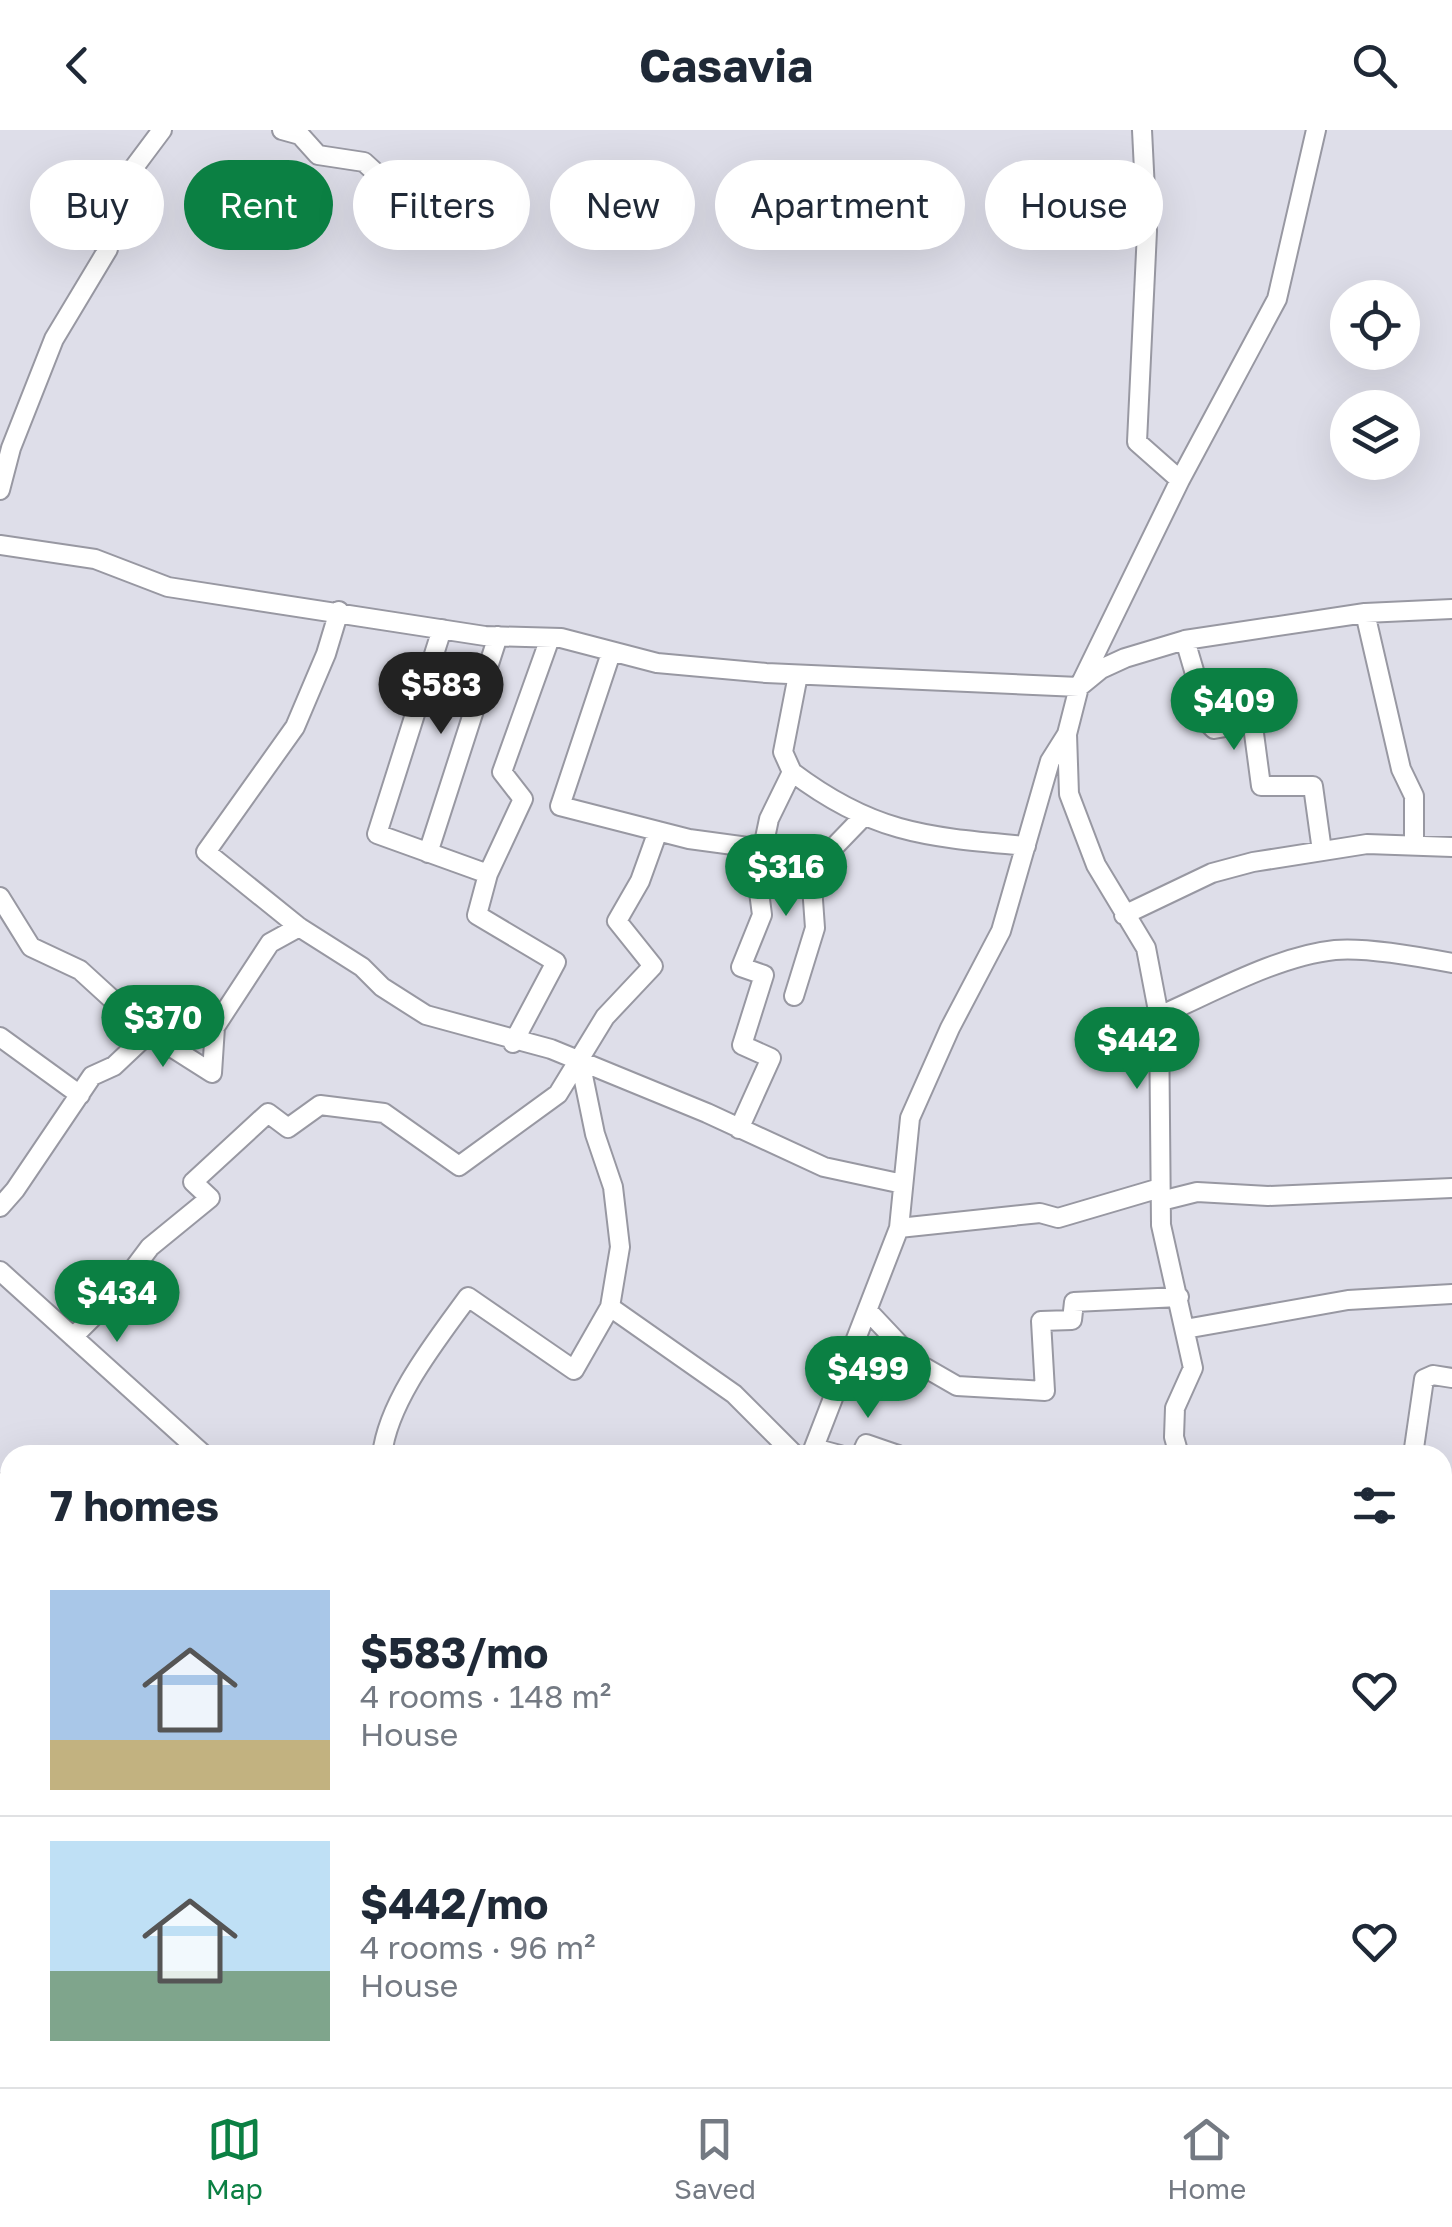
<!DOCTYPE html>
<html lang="en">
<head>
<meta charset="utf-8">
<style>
	body { margin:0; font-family:"Golos Text",sans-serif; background:#f2f2f3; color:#1f2937; height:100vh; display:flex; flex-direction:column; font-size:38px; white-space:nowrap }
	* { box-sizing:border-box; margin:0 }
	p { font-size:32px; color:#747a83 }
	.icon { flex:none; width:55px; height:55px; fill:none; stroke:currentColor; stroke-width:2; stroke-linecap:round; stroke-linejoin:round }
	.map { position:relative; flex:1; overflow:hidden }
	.panel { position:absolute; left:0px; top:1315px; width:1452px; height:642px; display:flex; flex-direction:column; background:#fff; border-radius:30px 30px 0 0; box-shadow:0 10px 40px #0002 }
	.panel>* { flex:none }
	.banner { position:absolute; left:30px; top:30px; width:1392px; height:90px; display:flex; gap:20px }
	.buttons { position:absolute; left:1330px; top:150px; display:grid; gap:20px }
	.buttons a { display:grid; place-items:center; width:90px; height:90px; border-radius:50%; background:#fff; box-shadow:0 10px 40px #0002; font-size:50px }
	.price { position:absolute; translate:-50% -85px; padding:0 22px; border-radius:35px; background:#0b8043; color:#fff; font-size:32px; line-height:65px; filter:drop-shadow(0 2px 5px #0008) }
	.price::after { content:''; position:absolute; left:50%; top:60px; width:30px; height:22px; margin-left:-15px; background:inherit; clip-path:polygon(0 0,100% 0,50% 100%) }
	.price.on { background:#222; color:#fff }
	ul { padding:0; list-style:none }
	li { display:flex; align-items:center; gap:30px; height:250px; padding:0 50px }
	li+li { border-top:2px solid #e0e1e3 }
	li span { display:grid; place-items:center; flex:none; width:280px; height:200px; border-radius:0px; color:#555 }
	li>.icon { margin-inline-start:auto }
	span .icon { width:120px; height:120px; fill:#fffc; stroke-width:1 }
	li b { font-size:42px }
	h2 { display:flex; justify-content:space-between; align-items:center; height:120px; padding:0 50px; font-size:42px }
	.tag { padding:0 35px; border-radius:45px; background:#fff; box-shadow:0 10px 40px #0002; font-size:35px; line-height:90px }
	.tag.on { background:#0b8043; color:#fff }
	header { display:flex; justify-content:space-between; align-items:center; height:130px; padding:0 50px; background:#fff; font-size:45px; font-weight:700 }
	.dock { display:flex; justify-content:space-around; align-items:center; height:140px; border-top:2px solid #e0e1e3; background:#fff; font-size:28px; color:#747a83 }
	.dock a { display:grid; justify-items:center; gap:5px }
	.dock .on { color:#0b8043 }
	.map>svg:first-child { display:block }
</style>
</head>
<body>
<header><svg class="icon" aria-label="back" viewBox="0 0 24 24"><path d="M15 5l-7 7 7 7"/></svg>Casavia<svg class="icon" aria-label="search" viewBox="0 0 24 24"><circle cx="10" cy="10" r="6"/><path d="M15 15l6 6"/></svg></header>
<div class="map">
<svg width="1452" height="1957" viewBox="0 0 1452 1957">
	<rect width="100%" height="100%" fill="#dedee9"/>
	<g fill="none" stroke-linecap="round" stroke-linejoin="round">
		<defs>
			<path id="street" d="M282 0 300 5 318 25 364 32 411 75 446 95
				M1142 0 1147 101 1137 312 1180 350
				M0 360 11 318 54 209 108 119 88 99 162 0
				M0 415 95 429 168 457 485 506 561 508 657 533 766 543 1079 557 1101 539 1125 528 1185 510 1365 483 1452 479
				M339 481 326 524 295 597 206 722 299 797 362 837 382 857 426 885 551 919 707 983 824 1037 903 1054
				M1365 483 1401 639 1414 666V715
				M442 499 377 704 488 744
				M1185 510 1210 595 1214 599 1249 593 1253 596 1261 656H1313L1322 721
				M611 523 560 676 689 709 763 719 819 743
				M1067 604 1069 664 1096 735 1146 818 1159 886 1161 1095 1193 1238 1175 1278 1174 1307 1179 1325
				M792 642C874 704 927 707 1026 716
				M428 723 498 506
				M0 767 31 817 80 840 149 903 212 943 215 897 270 813 299 797
				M1124 785 1212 743 1253 732 1367 714 1452 717
				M794 866 815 798 812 756 835 716 863 687
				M1159 886C1212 863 1277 826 1335 820 1366 817 1421 827 1452 833
				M0 907 80 965
				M513 913 556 832 477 785 488 744 523 669 502 642 550 508
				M580 931 595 1004 613 1057 620 1117 610 1177
				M739 999 771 928 742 915 764 845 741 837 762 785 757 746 769 689 792 642 783 622 798 545
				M1161 1071 1197 1062 1268 1066 1452 1058
				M0 1077 15 1060 92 946 114 936 149 903
				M899 1098 1040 1083 1058 1088 1160 1058
				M0 1141 204 1325
				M868 1181 917 1233 957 1256 1045 1261 1041 1191 1072 1190 1074 1172 1179 1167
				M1185 1199 1348 1170 1452 1164
				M73 1207 110 1170 150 1117 210 1068 193 1052 268 983 288 998 320 975 384 983 459 1036 558 964 605 887 653 836 617 791 640 751 658 701
				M814 1318 840 1325
				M382 1325C388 1271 436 1211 468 1167L574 1240 610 1177 734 1264 795 1325
				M811 1325 899 1098 910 988 950 898 1001 801 1050 631 1067 604 1079 557 1180 350 1277 169 1316 0
				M861 1325 866 1314 898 1325
				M1413 1325 1424 1249 1433 1245 1452 1248
				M0 1353 10 1361
				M1442 1462H1452
				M1442 1559 1452 1505
				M0 1594 10 1584
				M1442 1660 1452 1661
				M0 1740 10 1753
				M1442 1805 1452 1739
				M1442 1839 1452 1840
				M159 1948 167 1957
				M285 1948 295 1957
				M774 1948 808 1952 816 1957
				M351 1957 361 1948
				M541 1957 543 1948
				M616 1957 617 1948
				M716 1957 719 1948
				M850 1957 856 1948
				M1252 1957 1254 1948"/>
		</defs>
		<use href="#street" stroke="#9898a2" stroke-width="22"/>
		<use href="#street" stroke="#fff" stroke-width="18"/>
	</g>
</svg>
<div class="buttons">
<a><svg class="icon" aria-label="locate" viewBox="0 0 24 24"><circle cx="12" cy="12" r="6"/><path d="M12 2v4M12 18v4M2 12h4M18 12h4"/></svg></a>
<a><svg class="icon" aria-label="layers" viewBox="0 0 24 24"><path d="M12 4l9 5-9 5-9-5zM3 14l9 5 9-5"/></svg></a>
</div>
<b class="price on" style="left:441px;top:607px">$583</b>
<b class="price" style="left:1234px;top:623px">$409</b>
<b class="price" style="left:786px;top:789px">$316</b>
<b class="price" style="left:163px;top:940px">$370</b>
<b class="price" style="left:1137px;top:962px">$442</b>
<b class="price" style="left:117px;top:1215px">$434</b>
<b class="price" style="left:868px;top:1291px">$499</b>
<div class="banner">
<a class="tag">Buy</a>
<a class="tag on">Rent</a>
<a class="tag">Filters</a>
<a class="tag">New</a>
<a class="tag">Apartment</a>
<a class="tag">House</a>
</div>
<section class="panel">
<h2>7 homes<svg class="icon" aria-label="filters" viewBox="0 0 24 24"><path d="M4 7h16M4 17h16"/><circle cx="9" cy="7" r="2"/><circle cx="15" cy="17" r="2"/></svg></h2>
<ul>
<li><span style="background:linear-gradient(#a9c7e8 75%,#c2b280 0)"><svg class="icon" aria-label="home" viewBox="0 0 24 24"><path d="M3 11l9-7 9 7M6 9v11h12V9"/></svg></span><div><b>$583/mo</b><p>4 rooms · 148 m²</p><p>House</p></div><svg class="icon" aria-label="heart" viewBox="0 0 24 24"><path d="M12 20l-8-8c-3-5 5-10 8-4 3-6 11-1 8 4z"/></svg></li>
<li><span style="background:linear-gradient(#bfe0f5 65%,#7fa58c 0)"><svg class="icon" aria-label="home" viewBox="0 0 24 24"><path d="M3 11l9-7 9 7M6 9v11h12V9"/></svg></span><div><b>$442/mo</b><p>4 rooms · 96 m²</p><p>House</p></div><svg class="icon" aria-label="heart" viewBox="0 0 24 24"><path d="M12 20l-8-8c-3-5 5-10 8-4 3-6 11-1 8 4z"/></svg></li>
</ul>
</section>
</div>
<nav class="dock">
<a class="on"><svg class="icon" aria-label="map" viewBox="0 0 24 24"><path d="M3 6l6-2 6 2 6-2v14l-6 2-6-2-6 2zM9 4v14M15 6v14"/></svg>Map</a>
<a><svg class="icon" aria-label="saved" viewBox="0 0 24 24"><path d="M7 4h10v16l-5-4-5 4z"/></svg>Saved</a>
<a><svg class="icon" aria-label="home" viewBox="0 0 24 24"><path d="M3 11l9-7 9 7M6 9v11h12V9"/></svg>Home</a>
</nav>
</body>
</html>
